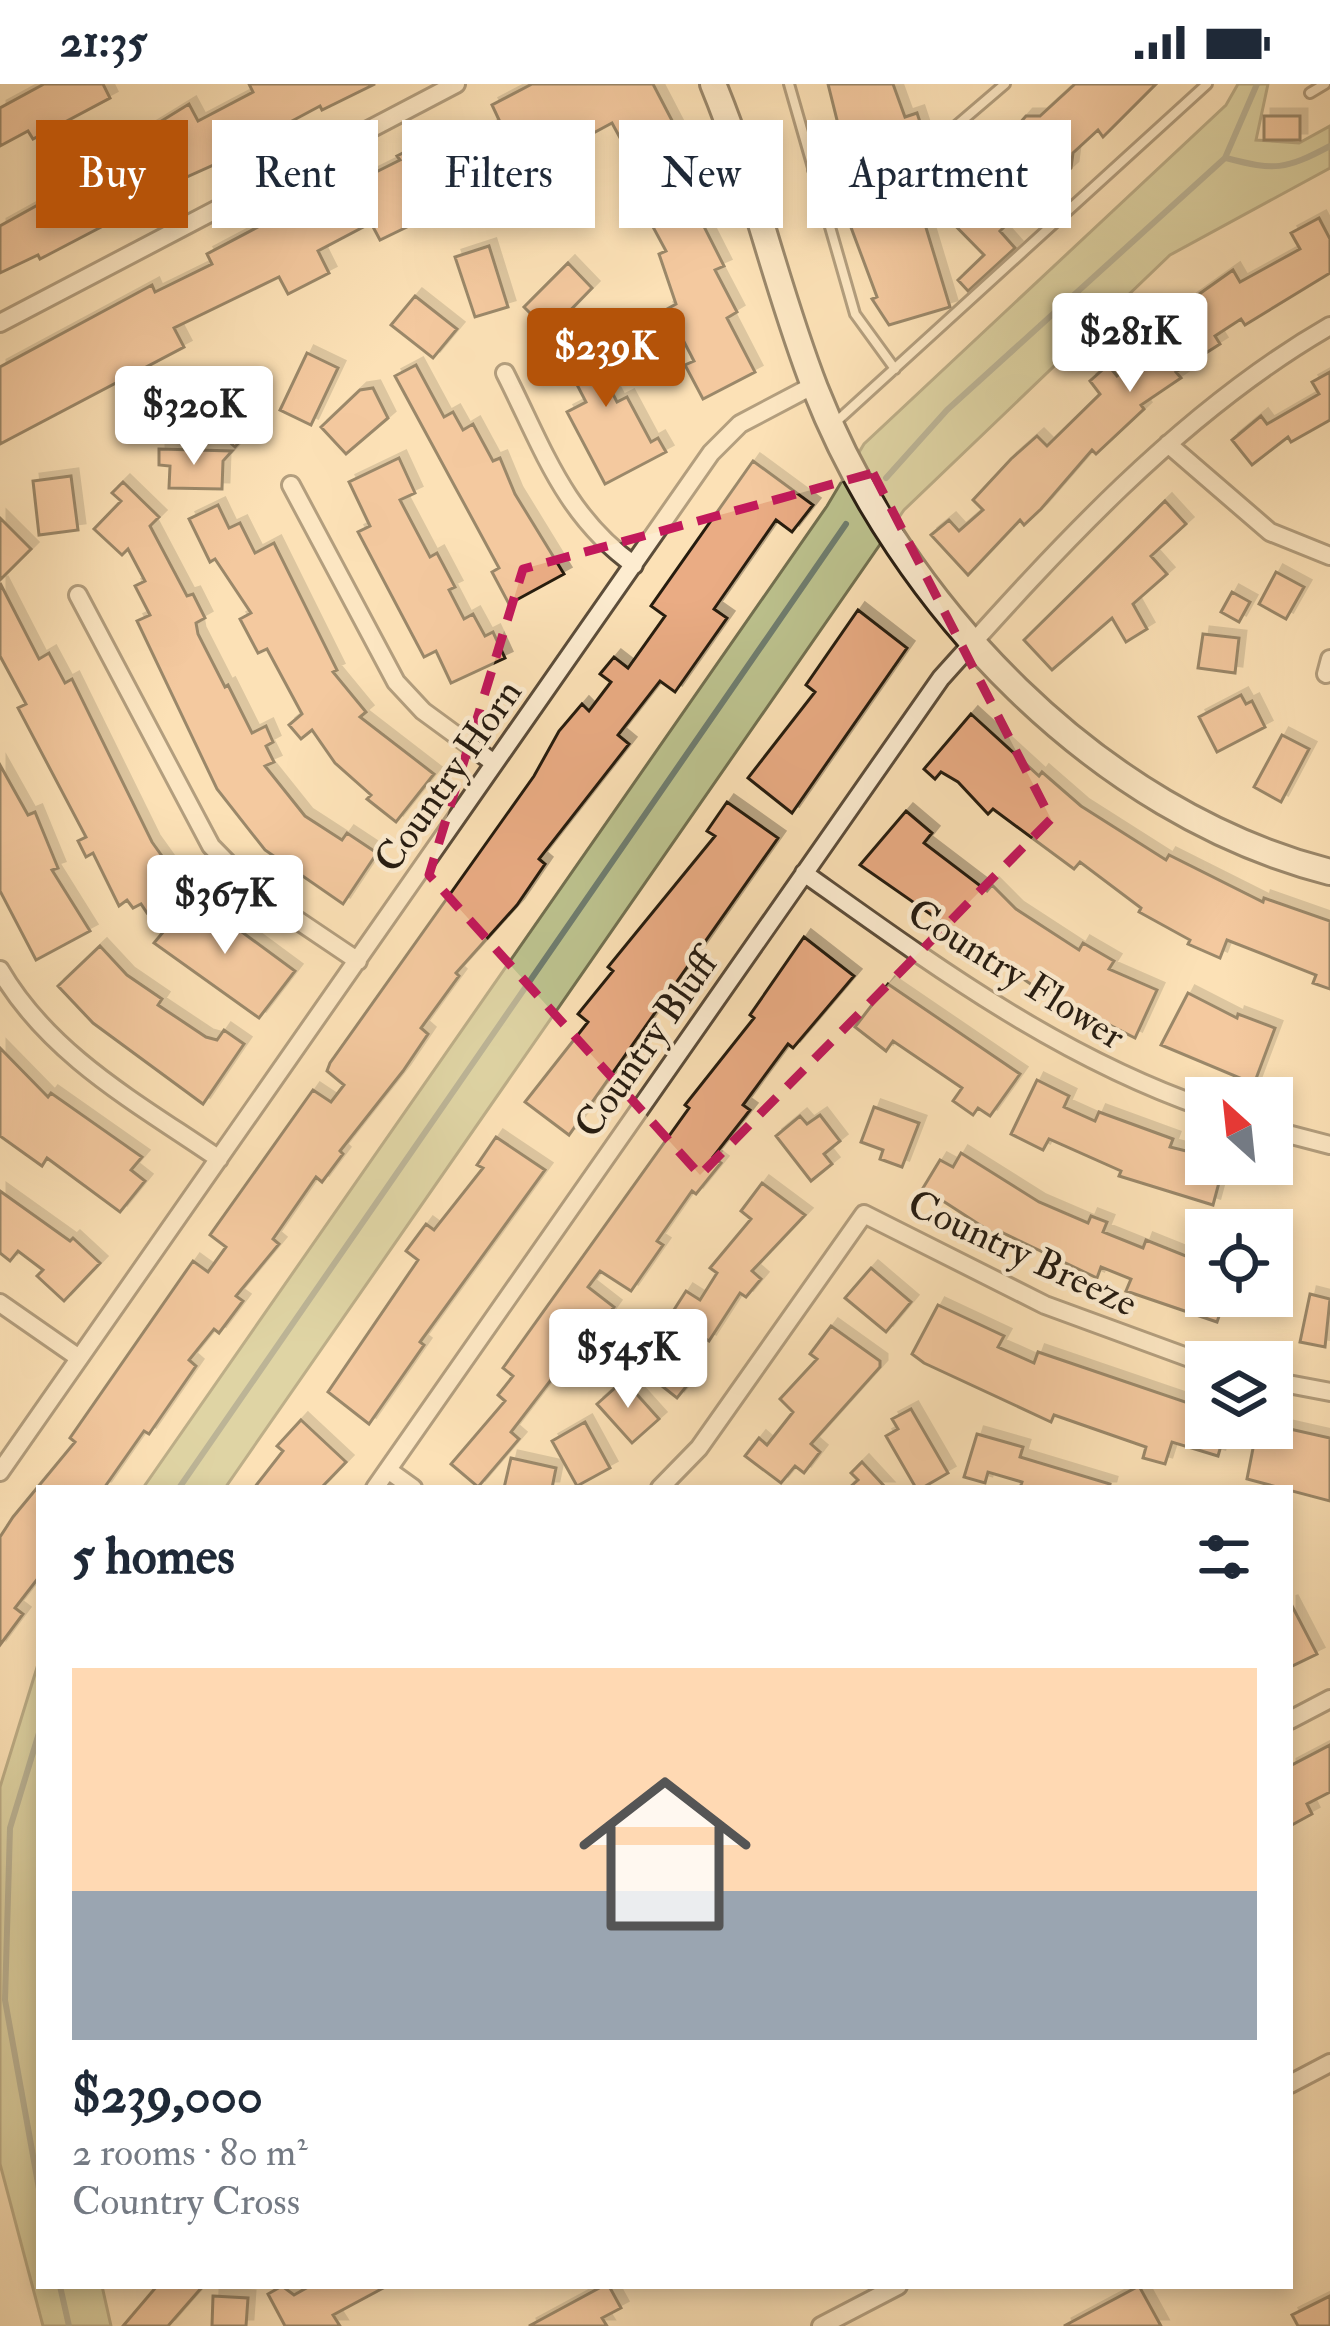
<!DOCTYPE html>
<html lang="en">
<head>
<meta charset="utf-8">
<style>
	body { margin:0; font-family:"IM FELL Double Pica",serif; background:#f2f2f3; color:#1f2937; height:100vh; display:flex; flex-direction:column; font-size:45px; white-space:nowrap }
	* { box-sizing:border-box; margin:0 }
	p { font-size:39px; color:#747a83 }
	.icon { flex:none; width:66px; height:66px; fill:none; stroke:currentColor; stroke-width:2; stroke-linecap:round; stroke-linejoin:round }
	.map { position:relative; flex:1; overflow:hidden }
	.drawer { position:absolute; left:36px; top:1401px; width:1257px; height:804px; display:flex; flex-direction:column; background:#fff; border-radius:0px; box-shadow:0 6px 18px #0003 }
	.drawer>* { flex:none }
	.banner { position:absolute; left:36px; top:36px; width:1260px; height:108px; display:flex; gap:24px }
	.needle { width:78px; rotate:333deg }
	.fabs { position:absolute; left:1185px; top:993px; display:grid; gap:24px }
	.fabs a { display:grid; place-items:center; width:108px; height:108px; border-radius:0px; background:#fff; box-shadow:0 6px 18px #0003; font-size:60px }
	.price { position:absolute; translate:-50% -102px; padding:0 27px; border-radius:12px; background:#fff; color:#222; font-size:39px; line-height:78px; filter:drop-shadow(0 3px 6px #0008) }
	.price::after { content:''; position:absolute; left:50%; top:72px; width:36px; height:27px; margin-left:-18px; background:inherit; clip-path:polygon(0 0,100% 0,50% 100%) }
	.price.selected { background:#b45309; color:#fff }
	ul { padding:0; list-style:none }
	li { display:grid; align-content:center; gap:24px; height:636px; padding:0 36px }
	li+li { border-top:3px solid #e0e1e3 }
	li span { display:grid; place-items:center; height:372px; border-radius:0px; color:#555 }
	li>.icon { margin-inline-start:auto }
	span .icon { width:216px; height:216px; fill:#fffc; stroke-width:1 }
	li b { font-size:51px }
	h2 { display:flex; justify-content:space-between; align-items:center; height:144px; padding:0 36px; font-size:51px }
	.tag { padding:0 42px; border-radius:0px; background:#fff; box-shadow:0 6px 18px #0003; font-size:42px; line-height:108px }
	.tag.selected { background:#b45309; color:#fff }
	.status { display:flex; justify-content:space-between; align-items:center; height:84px; padding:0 60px; background:#fff; direction:ltr }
	.status svg { height:33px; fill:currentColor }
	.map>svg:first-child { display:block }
</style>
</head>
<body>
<div class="status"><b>21:35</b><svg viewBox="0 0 49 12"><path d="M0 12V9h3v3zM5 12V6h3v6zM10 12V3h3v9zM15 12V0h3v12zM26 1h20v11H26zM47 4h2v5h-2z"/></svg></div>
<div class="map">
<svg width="1330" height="2242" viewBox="0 0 1330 2242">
	<defs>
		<filter id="shadow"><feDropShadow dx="7" dy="-7" stdDeviation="0" flood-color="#0004"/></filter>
	</defs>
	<rect width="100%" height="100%" fill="#fce1b6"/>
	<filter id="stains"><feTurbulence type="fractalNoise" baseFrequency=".00167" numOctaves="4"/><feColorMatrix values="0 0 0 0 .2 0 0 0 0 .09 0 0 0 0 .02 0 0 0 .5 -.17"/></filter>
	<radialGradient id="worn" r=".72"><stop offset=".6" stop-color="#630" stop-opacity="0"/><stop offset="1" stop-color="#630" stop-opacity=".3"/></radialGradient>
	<path fill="#bdc38f" stroke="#727050" stroke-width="3" d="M1238 0H1268L1256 56 1299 59 1330 42V84L1170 171 904 426 225 1404H143L827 422 864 360 1226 21Z
		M39 1577V2202H102L111 2242H43L0 2080V1703Z"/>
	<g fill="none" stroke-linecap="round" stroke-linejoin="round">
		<path stroke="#6f7d6f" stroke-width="6" d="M1226 74C1275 87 1285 86 1330 62
			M886 394 947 326 1225 74 1257 0
			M179 1404 846 440
			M39 1649 10 1744 5 1916 39 2105
			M60 2202 69 2242"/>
	</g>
	<path fill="#eaac84" stroke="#261c11" stroke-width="3" filter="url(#shadow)" d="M44 0H103L110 14 33 55 28 47 0 62V24Z
		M249 0H375L322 26 320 22 264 52 267 57 167 102 170 107 40 175 38 171 0 189V142L63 107 52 87 93 66 98 76 189 20 198 37 253 8Z
		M532 0H653L679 50 661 60 680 95 692 89 701 107 689 113 724 182 715 186 737 228 727 234 755 288 703 315 685 281 694 277 667 225 676 220 659 170 666 167 639 117 651 111 612 39 573 60 568 52 542 65 547 75 380 156 371 139 318 167 329 189 288 210 279 193 174 244 184 263 0 360V283L152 201 155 208 212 180 207 170 339 100 342 105 400 76 397 72 436 52 445 69 500 38 492 21Z
		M828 0H893L905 33 917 29 922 44 845 68Z
		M1075 0H1156L1103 53 1098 46 1073 69 1071 84 1048 105 1041 101 1017 123 1021 127 1000 147 1015 164 968 207 958 196 984 171 932 118 976 77 981 83 1026 32H1040Z
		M1264 32H1300V56H1264Z
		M911 94 950 223 889 241 872 215 877 213 846 130 852 126 848 114Z
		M1319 134 1330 155V189L1245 241 1241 235 1215 252 1220 260 1176 288 1181 294 1141 321 1144 325 1096 370 1092 366 1041 425 1024 441 1020 436 968 491 931 451 949 436 959 447 983 426 973 416 1011 375 1037 352 1047 362 1100 310 1090 297 1108 281 1117 292 1170 255 1167 251 1175 245 1167 233 1233 186 1240 198 1300 165 1291 149Z
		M489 162 508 223 475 233 455 173Z
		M568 179 592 204 549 248 524 223Z
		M415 212 457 245 433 274 391 241Z
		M605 242 623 275 601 287 617 318 627 313 651 358 658 354 666 368 605 400 567 328 586 318 559 266Z
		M307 269 338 284 311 341 280 326Z
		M416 281 444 333 453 328 463 346 473 340 493 377 500 374 515 410 564 490 509 520 492 488 499 484 395 292Z
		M1330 288V336L1291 358 1288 353 1252 381 1232 356 1261 332 1267 340 1319 310 1312 298Z
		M214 293 261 334 235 363 189 322Z
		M373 304 388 334 346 370 321 343 360 306Z
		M159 365 232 367 223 377 222 405 169 404 170 382 159 381Z
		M399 374 415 409 400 416 430 473 437 469 455 503 449 506 464 535 473 530 485 552 493 548 505 574 451 599 436 567 424 573 358 448 370 442 349 398Z
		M753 377 813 421 792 448 776 436 714 525 727 534 675 608 660 597 618 651 629 660 539 775 545 780 517 821 456 889 459 892 421 944 428 950 403 987 340 1067 343 1070 322 1098 316 1093 273 1155 279 1160 236 1212 243 1217 219 1249 214 1245 189 1276 196 1282 149 1350 144 1347 104 1404H39V1493L15 1524 23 1530 0 1561V1453L13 1433 75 1358 70 1354 193 1177 208 1188 226 1163 210 1151 313 1006 331 1018 344 1001 327 987 330 979 534 692 559 647 582 620 589 627 611 598 600 590 614 573 628 584 665 532 651 522Z
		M71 392 78 446 39 451 33 397Z
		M123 398 159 433 150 442 187 512 193 510 205 534 196 539 198 550 225 603 228 601 252 649 266 642 273 658 266 662 274 678 265 682 305 732 342 756 347 749 377 769 343 820 265 766 217 705 137 537 150 531 135 502 145 497 128 465 122 471 94 445 121 417 112 409Z
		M1165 417 1186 440 1151 472 1167 490 1133 520 1147 545 1126 558 1112 534 1052 586 1024 556Z
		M218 421 229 444 240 439 255 469 274 459 337 586 333 588 366 628 360 633 434 690 396 738 367 715 371 711 335 679 312 646 301 655 289 641 302 630 267 565 258 569 240 535 251 529 215 475 210 478 189 435Z
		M0 434 31 465 0 496Z
		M1276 488 1304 503 1286 535 1259 520Z
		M0 499 39 575 49 569 65 599 72 595 152 758 184 803 147 829 141 820 133 824 127 816 119 822 93 769 86 773 78 757 86 753 18 624 26 620 0 572Z
		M1232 508 1250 518 1239 538 1221 528Z
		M858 526 907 564 792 729 748 694 815 608 806 601Z
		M1203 550 1239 554 1235 589 1198 584Z
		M1241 611 1246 620 1252 617 1265 643 1217 668 1199 633Z
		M971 630 1039 692 1042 688 1081 722 1166 776 1169 771 1263 818 1264 814 1330 837V905L1313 899 1316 891 1227 856 1220 874 1188 860 1190 856 1139 828 1141 824 1080 778 1074 785 993 725 988 730 958 698 941 688 935 695 924 685Z
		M1282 651 1309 665 1281 718 1254 703Z
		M0 681 28 731 35 728 58 784 52 786 90 847 36 876 0 807Z
		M727 718 778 754 569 1051 525 1018 588 938 578 930 613 887 608 883 715 752 707 747Z
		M906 727 932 749 924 759 987 807 992 801 1016 825 1079 866 1083 859 1114 877 1109 885 1157 906 1135 954 1032 901 860 781Z
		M193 812 295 887 259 934 154 859Z
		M804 853 854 892 793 964 788 960 743 1021 750 1026 713 1073 721 1079 696 1110 692 1107 657 1157 663 1161 631 1207 600 1187 588 1203 614 1223 570 1284 558 1276 553 1280 557 1288 511 1348 519 1355 478 1403 451 1380 505 1317 498 1311 513 1292 503 1284 689 1024 685 1021 754 934 750 931Z
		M100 862 127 891 162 915 158 921 206 953 217 956 224 946 244 960 203 1020 93 939 58 902Z
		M888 900 1020 990 990 1032 978 1024 973 1031 953 1017 962 1004 893 957 886 967 855 943Z
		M1188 909 1237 934 1238 930 1275 944 1254 1000 1161 961Z
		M0 964 48 1013 51 1009 142 1073 131 1086 145 1097 120 1128 47 1074 42 1082 0 1052Z
		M1037 996 1069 1012 1064 1023 1095 1037 1099 1028 1173 1055 1170 1063 1206 1072V1080H1224L1213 1121 1119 1092 1121 1087 1049 1055 1043 1066 1011 1050Z
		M874 1023 919 1039 902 1083 880 1075 883 1066 861 1058Z
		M820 1031 840 1057 824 1070 832 1080 811 1097 776 1052 800 1032 807 1040Z
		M496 1053 545 1086 420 1258 424 1261 369 1340 328 1308 418 1176 406 1167 426 1140 434 1146 483 1084 477 1081Z
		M961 1069 1039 1118 1088 1139 1091 1132 1107 1138 1103 1148 1143 1164 1146 1156 1206 1180V1212H1226L1217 1238 1126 1207 1131 1195 1101 1183 1097 1194 1003 1149 1000 1154 923 1104 940 1076 953 1083Z
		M762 1099 805 1131 752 1187 761 1195 746 1213 740 1209 709 1257 670 1232 686 1207 700 1216 717 1189 710 1184 751 1135 741 1127Z
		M0 1107 70 1157 73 1154 100 1179 64 1217 37 1192 43 1186 18 1167 10 1177 0 1169Z
		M871 1184 911 1218 886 1248 845 1214Z
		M1310 1210 1330 1215 1325 1263 1300 1258Z
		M938 1221 1004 1252 998 1263 1034 1279 1038 1268 1206 1325V1344H1226L1218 1372 1172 1358 1165 1380 1143 1374 1146 1363 1054 1331 1051 1338 924 1279 912 1270Z
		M831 1242 880 1277V1283L811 1360 820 1368 804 1389 795 1382 781 1399 745 1372 759 1354 767 1361 793 1328 780 1315 817 1275 810 1270Z
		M651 1252 697 1289 677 1314 634 1280Z
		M624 1296 659 1335 632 1359 597 1320Z
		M911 1325 948 1389 922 1404H916L886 1352 898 1345 892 1335Z
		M301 1336 346 1378 321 1404H254L283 1367 277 1362Z
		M585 1338 610 1384 577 1402 552 1357Z
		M1272 1341 1330 1354V1417L1247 1395 1257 1344Z
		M977 1350 1023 1363 1020 1373 1110 1400 1109 1404H1020L1022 1398 988 1388 985 1399 964 1393Z
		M511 1374 556 1384 552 1404H504Z
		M862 1378 886 1404H849L858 1396 851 1389Z
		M1290 1518 1317 1570 1290 1583Z
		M1330 1661V1708L1307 1720 1312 1730 1290 1742V1682Z
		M157 2202H203L168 2242H123Z
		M282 2202 294 2211 310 2202H387L333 2231 340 2242H285L268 2210Z
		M603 2202H609L621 2224 602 2234 607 2242H529Z
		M1139 2202 1161 2242H1064Z
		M213 2212 248 2214 246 2242H212Z
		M1330 2212V2242H1298L1292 2231Z"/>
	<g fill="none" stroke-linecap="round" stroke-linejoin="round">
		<defs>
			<path id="lane" d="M789 0 855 230 895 285
				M1310 9 1325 0
				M813 86 943 53 1005 0
				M837 337 1207 0"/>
			<path id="street" d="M0 239 456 0
				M505 289C543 364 564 431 634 481
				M1168 360 1270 448 1330 472
				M291 401 396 598 423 627 494 679
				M78 511 211 762 257 809 358 877
				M1326 590 1330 575
				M804 789C932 880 1056 972 1206 1024
				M0 886C50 972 139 1020 219 1075
				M1272 1046 1330 1061
				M0 1219 79 1274
				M1272 1297 1330 1308
				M388 1386 413 1404
				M0 1388 711 369 740 340 814 301
				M375 1404 941 594C1056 466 1179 329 1330 242
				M660 1404 699 1364 864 1130 1045 1221 1206 1280
				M1290 1636 1330 1615
				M1290 2000 1330 1979
				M821 2242 898 2202"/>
			<path id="secondary" d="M713 0C754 99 776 204 815 304 900 521 1098 729 1330 788"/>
		</defs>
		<use href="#lane" stroke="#5c4d3a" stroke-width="14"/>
		<use href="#street" stroke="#5c4d3a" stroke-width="22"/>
		<use href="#secondary" stroke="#261c11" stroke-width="30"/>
		<use href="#lane" stroke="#fdecd0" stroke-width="8"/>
		<use href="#street" stroke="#fdecd0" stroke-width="16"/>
		<use href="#secondary" stroke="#fdecd0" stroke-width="24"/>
	</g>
	<path d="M0 0H1330V2242H0ZM873 389 1051 735 700 1091 429 791 523 485Z" fill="#fce1b6" fill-opacity=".55" fill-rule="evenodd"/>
	<path fill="none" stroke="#c2185b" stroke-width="9" stroke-dasharray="24 15" stroke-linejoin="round" d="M873 389 1051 735 700 1091 429 791 523 485Z"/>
	<g text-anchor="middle" stroke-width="9" stroke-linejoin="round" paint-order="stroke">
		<g font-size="39" fill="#261c11" stroke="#fdecd0">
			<text transform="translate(447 691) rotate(-55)" y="14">Country Horn</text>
			<text transform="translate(1017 889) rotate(32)" y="14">Country Flower</text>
			<text transform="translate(645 959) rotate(-55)" y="14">Country Bluff</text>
			<text transform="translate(1023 1168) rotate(25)" y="14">Country Breeze</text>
		</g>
	</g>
	<rect width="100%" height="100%" filter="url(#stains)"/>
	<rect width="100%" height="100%" fill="url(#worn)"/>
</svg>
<div class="fabs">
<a><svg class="needle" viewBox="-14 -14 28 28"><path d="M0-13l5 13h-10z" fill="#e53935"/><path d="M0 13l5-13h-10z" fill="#747a83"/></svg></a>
<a><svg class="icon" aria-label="locate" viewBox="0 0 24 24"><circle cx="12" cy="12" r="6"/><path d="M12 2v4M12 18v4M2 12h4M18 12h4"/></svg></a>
<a><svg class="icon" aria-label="layers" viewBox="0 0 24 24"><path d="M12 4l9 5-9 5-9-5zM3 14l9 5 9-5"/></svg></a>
</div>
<b class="price" style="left:1130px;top:311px">$281K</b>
<b class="price selected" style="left:606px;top:326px">$239K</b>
<b class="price" style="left:194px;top:384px">$320K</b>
<b class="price" style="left:225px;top:873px">$367K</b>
<b class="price" style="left:628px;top:1327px">$545K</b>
<div class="banner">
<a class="tag selected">Buy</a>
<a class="tag">Rent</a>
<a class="tag">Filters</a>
<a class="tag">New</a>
<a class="tag">Apartment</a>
</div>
<section class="drawer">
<h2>5 homes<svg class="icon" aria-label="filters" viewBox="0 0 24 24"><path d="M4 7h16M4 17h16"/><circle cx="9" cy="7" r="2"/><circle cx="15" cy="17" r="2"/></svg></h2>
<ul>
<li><span style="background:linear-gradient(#ffd9b3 60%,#9aa5b1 0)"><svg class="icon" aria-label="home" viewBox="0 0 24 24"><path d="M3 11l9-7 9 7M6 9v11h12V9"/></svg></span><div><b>$239,000</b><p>2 rooms · 80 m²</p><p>Country Cross</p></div></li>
</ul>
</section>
</div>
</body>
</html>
